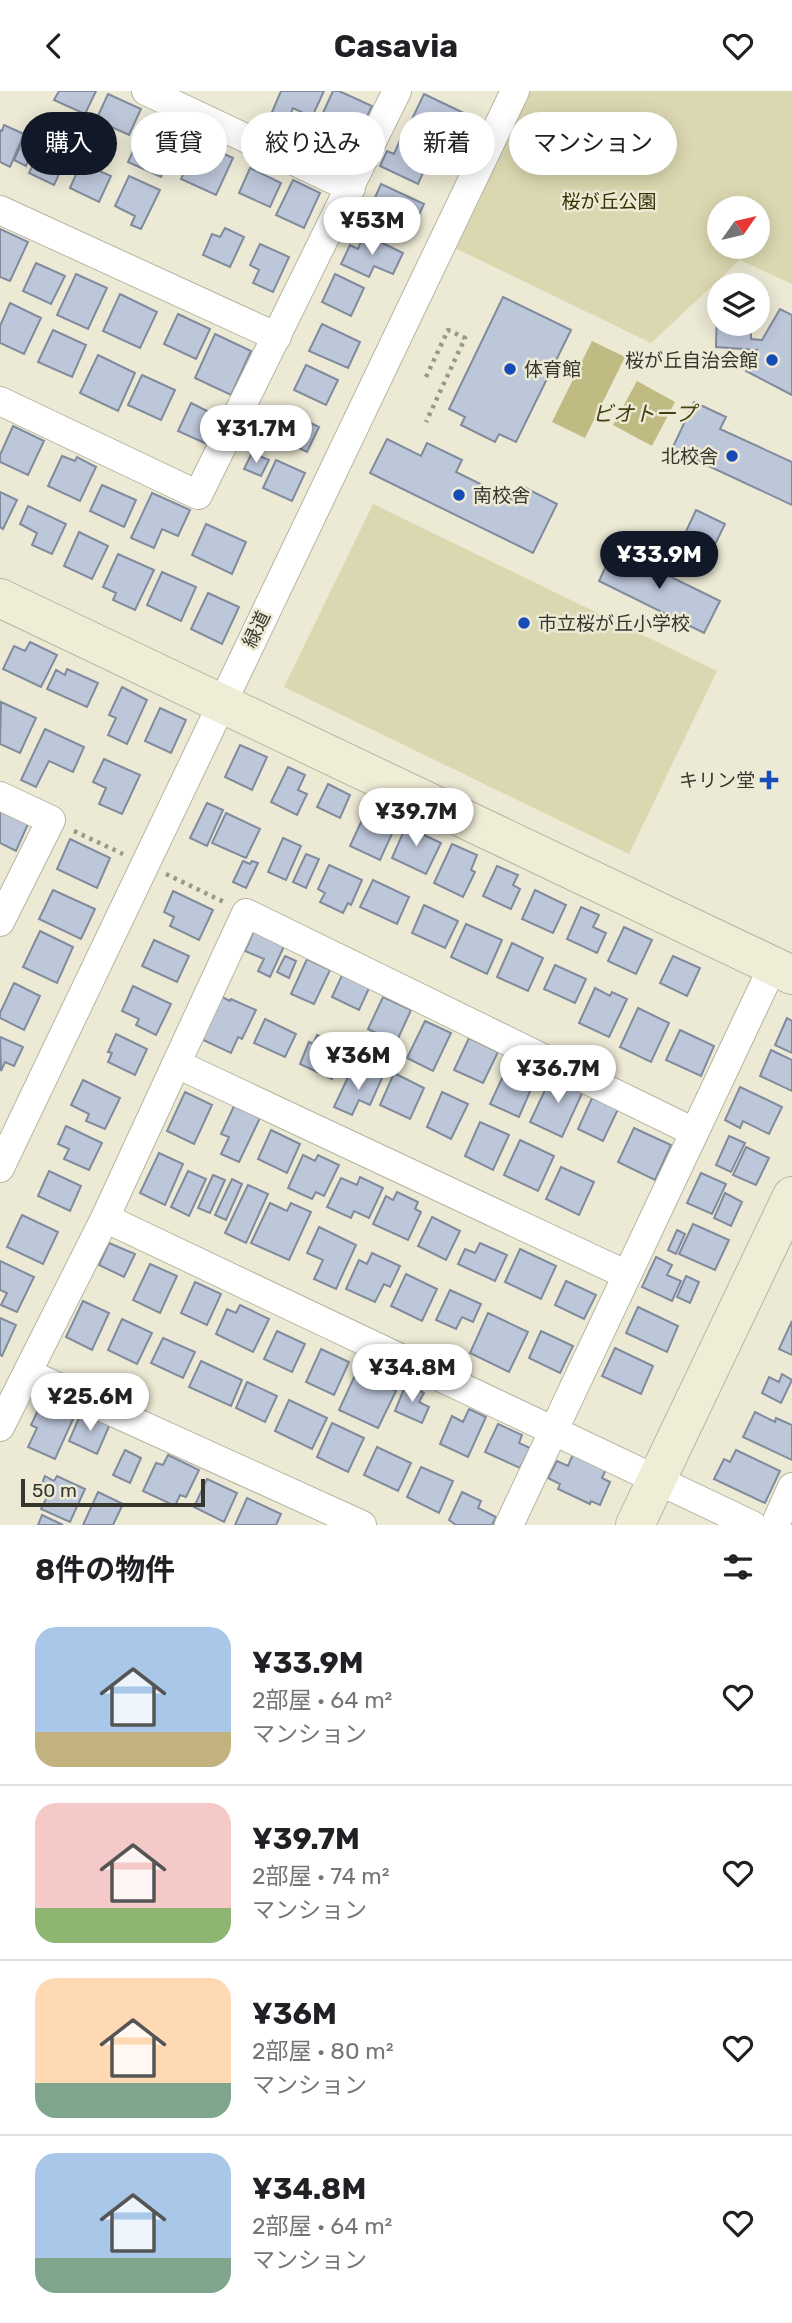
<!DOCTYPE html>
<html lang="ja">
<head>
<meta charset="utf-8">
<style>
	body { margin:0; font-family:Rubik,"Noto Sans JP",sans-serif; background:#f6f6f6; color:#202124; height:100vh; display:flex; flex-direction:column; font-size:26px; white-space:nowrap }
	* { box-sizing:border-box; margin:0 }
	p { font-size:23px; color:#757577 }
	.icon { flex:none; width:38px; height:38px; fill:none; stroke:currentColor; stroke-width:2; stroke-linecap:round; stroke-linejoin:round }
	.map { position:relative; height:1434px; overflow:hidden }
	.side { display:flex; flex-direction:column; background:#fff; flex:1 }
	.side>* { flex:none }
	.guide { position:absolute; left:21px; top:21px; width:751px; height:63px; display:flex; gap:14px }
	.needle { width:46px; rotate:56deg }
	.fabs { position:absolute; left:707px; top:105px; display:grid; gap:14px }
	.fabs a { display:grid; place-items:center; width:63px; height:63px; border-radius:50%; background:#fff; box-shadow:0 4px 18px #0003; font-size:35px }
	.scale { position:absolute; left:21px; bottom:18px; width:184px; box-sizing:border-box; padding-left:7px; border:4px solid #36362d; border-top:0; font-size:19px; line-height:24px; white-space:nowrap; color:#36362d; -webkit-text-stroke:5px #ecead5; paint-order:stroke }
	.price { position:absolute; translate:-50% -60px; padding:0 16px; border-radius:24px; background:#fff; color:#222; font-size:23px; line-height:46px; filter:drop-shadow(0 2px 4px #0008) }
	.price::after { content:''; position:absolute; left:50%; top:42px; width:21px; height:16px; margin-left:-10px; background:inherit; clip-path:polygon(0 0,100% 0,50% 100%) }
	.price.current { background:#111827; color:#fff }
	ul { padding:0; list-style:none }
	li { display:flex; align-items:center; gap:21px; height:175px; padding:0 35px }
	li+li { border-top:2px solid #e0e0e0 }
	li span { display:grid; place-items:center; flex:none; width:196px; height:140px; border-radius:21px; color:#555 }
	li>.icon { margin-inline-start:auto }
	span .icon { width:84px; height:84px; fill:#fffc; stroke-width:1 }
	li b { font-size:30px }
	h2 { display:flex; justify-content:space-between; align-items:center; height:84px; padding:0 35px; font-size:30px }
	.pill { padding:0 24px; border-radius:32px; background:#fff; box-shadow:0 4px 18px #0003; font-size:24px; line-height:63px }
	.pill.current { background:#111827; color:#fff }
	header { display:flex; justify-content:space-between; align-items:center; height:91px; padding:0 35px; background:#fff; font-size:32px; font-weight:700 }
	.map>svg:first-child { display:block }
</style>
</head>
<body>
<header><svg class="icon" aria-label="back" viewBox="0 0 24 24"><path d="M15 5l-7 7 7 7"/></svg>Casavia<svg class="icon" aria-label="heart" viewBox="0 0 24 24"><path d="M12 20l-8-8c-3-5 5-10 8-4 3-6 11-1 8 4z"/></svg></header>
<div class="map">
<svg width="792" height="1434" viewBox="0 0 792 1434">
	<rect width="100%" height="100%" fill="#ecead5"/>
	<path fill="#dbd8b1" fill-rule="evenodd" d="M530 0H792V193L740 169 651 252 455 157ZM719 117H758V156H719Z
		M373 413 717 580 629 763 284 596Z"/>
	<path fill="#c0bb82" d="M592 250 625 266 585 347 552 331Z
		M637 290 675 311 652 355 613 334Z"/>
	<path fill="#bdc7da" stroke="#818b9d" stroke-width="2" d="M59 0H96L85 23 54 9Z
		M281 0H324L312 26 293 17 288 29 272 21Z
		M333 0H339L372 15 354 54 316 37Z
		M108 3 141 18 129 44 96 29Z
		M424 3 468 24 450 64 433 56 439 43 411 30Z
		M4 34 24 43 10 76 0 71V39L2 40Z
		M145 34 178 50 161 86 128 71Z
		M402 45 433 60 418 93 380 75 387 60 394 63Z
		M23 49 35 55 26 75 14 69Z
		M44 50 69 62 54 94 29 82Z
		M198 51 233 67 216 104 181 88Z
		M81 72 111 85 99 111 70 97Z
		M250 77 281 92 270 116 239 102Z
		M129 85 160 99 141 138 131 134 135 125 115 115Z
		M293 89 320 102 304 137 276 124Z
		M381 93 424 113 409 145 377 129 379 124 369 120Z
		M225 137 244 146 230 176 203 164 212 143 220 146Z
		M0 138 28 151 10 190 0 186Z
		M364 143 403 162 393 183 374 175 369 186 341 173 350 154 358 158Z
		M260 153 289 166 273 201 253 192 259 179 250 174Z
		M36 172 65 185 51 213 23 200Z
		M76 183 107 197 88 238 57 224Z
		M335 183 364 197 351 225 322 211Z
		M120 203 157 221 140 257 103 240Z
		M503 206 571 239 516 351 499 343 495 351 461 334 465 326 449 318Z
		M10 212 41 227 24 263 0 252V235Z
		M717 216H719V233H751V248L762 249 780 218 792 224V304L746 280 757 259 716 256Z
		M178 223 210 238 196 268 164 253Z
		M322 233 360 251 348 277 309 260Z
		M53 239 86 254 72 286 38 271Z
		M215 243 251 260 231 304 195 287Z
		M98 264 135 282 118 320 80 302Z
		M306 274 338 289 326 314 294 299Z
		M142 284 175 299 161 329 128 314Z
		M694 311 726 326 720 338 792 371V414L672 358Z
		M191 312 221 327 209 354 178 340Z
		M285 320 319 336 307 361 273 345Z
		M269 323 277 327 268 347 259 344Z
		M13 335 44 350 28 384 0 371V364Z
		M387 348 421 365 427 352 462 369 456 381 519 412 526 397 557 413 533 462 370 382Z
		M252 362 269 369 261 385 244 378Z
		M62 365 75 370 77 366 96 376 80 410 48 395Z
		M276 369 305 382 292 410 263 397Z
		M102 394 136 409 124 436 90 420Z
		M0 401 17 409 3 438 0 436Z
		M152 402 190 419 178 445 162 438 154 457 131 447Z
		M28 415 66 433 52 463 32 454 37 442 20 433Z
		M696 419 725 433 701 482 673 468Z
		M206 433 246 451 232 483 192 464Z
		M79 441 108 455 92 488 64 475Z
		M614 458 720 510 704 542 599 490Z
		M118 463 154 479 135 519 113 509 116 502 103 496Z
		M162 481 196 496 181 530 147 514Z
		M208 502 239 516 222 553 191 538Z
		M30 551 57 564 41 596 3 578 14 555 25 560Z
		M67 578 98 592 87 616 47 598 56 579 65 584Z
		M122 596 147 609 127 653 108 644 116 627 109 624Z
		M1 611 36 627 20 662 0 653Z
		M160 617 186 629 171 662 145 650Z
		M45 638 84 656 73 681 49 670 36 696 21 689Z
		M240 654 267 666 252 699 225 686Z
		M104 668 140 684 122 723 99 713 106 697 93 691Z
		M288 676 305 684 298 699 307 703 297 724 271 711Z
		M328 693 350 704 340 727 317 716Z
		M207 712 223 719 207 755 190 747Z
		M367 718 397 732 380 769 350 755Z
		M0 719 28 733 16 760 0 752Z
		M226 722 260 738 246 767 212 752Z
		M409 728 427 737 424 744 441 752 426 783 392 767Z
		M283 747 301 755 286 789 268 781Z
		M70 748 110 767 97 797 57 778Z
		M452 753 477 764 471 779 475 781 463 806 434 792Z
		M306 763 319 768 306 797 293 791Z
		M243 770 250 773 252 770 258 772 246 797 233 791Z
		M329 774 362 789 351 814 348 812 343 822 320 811 325 802 318 798Z
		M497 775 518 784 513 794 520 798 511 818 483 805Z
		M373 789 409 806 397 833 360 816Z
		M53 799 95 818 81 848 39 828Z
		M535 799 566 814 553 842 522 828Z
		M173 800 213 819 199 849 170 835 174 826 164 821Z
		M424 814 458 830 445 857 412 842Z
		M581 816 599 824 593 836 606 842 597 862 567 848Z
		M466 833 502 849 487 883 451 866Z
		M624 836 652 849 636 883 608 870Z
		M40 840 73 856 57 892 23 876Z
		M254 840 285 853 270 886 258 880 264 868 245 860Z
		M154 849 189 865 177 891 142 875Z
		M512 852 543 867 528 900 497 886Z
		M285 865 296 870 289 887 277 881Z
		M673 865 700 877 687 905 660 892Z
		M307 868 330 879 314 913 291 903Z
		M555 874 586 888 575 912 544 898Z
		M343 882 370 895 359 919 332 906Z
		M14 892 40 905 24 939 0 927V922Z
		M133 895 171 913 156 944 136 934 139 928 122 920Z
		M595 897 610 905 612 901 627 908 609 946 579 932Z
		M220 905 230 910 231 908 256 919 242 948 238 946 231 962 201 948Z
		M383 906 411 919 396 952 368 938Z
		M638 917 669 932 651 971 620 956Z
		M787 927 792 930V962L775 954Z
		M265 928 296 943 285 966 254 952Z
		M425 930 451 942 433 980 407 967Z
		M680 939 714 955 701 985 666 969Z
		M116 943 147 958 135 984 108 971 112 962 108 961Z
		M317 944 339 954 335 964 341 966 332 988 300 973 309 951 313 953Z
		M0 946 23 956 14 975 5 971 1 980Z
		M469 947 498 961 483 992 454 979Z
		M771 959 792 969V1000L760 985Z
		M367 980 382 987 370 1014 359 1009 352 1024 334 1016 349 984 362 991Z
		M394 982 424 997 410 1028 380 1014Z
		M553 982 585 996 562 1046 530 1031Z
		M504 983 532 996 519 1026 490 1013Z
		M83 989 120 1007 105 1038 86 1030 89 1023 71 1014Z
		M740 996 782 1016 769 1043 743 1030 740 1037 725 1029Z
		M185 1001 212 1014 194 1053 167 1040Z
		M442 1001 468 1013 451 1048 427 1036Z
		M592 1007 618 1018 603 1050 578 1038Z
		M234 1015 260 1027 239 1071 221 1063 229 1046 221 1043Z
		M480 1031 509 1044 493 1079 465 1065Z
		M66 1035 102 1052 89 1079 64 1068 69 1058 58 1053Z
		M634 1037 671 1054 655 1089 618 1071Z
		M271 1039 300 1053 287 1082 258 1068Z
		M729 1045 745 1052 731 1081 716 1074Z
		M520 1049 554 1065 538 1100 504 1084Z
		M746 1056 769 1067 756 1094 733 1084Z
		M159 1062 183 1073 165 1114 140 1102Z
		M303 1064 315 1070 318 1064 339 1074 324 1105 316 1101 312 1108 288 1097Z
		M561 1076 594 1091 579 1124 546 1108Z
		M49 1080 81 1095 70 1120 38 1105Z
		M188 1080 206 1088 189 1125 171 1116Z
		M701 1082 726 1093 712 1123 687 1112Z
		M213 1084 225 1089 210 1122 198 1117Z
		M360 1086 383 1097 369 1127 354 1120 351 1127 327 1116 341 1087 357 1094Z
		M232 1088 242 1093 226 1129 215 1124Z
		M248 1094 268 1103 246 1152 225 1142Z
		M397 1101 418 1111 415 1118 421 1121 408 1149 373 1133 386 1105 393 1109Z
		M725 1102 742 1111 731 1135 714 1127Z
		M270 1112 287 1120 291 1112 311 1121 289 1169 251 1152Z
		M22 1124 58 1141 43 1173 7 1156Z
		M432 1126 460 1140 446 1169 418 1155Z
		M693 1133 729 1149 715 1179 679 1163Z
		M319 1136 356 1154 336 1198 314 1188 323 1169 307 1162Z
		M677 1139 685 1143 676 1163 668 1159Z
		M109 1152 135 1163 124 1186 99 1174Z
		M480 1152 507 1164 495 1190 458 1173 465 1158 475 1162Z
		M520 1158 556 1175 541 1208 505 1191Z
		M372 1162 400 1175 390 1196 384 1193 375 1211 346 1198 359 1169 367 1173Z
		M656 1166 672 1174 667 1184 681 1190 672 1210 642 1196Z
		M0 1170 34 1186 17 1221 1 1214 7 1202 0 1199Z
		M150 1173 177 1185 160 1222 133 1209Z
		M406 1183 437 1198 422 1230 391 1215Z
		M686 1185 699 1191 690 1212 677 1206Z
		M566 1190 596 1204 584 1228 555 1214Z
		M195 1191 221 1203 207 1234 181 1222Z
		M450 1199 481 1213 473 1231 462 1226 456 1238 436 1229Z
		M83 1210 109 1222 92 1259 66 1246Z
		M240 1214 269 1228 253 1261 216 1243 227 1218 236 1222Z
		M638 1216 678 1235 667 1261 626 1242Z
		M488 1222 528 1241 509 1281 470 1262Z
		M0 1227 16 1234 2 1265 0 1264Z
		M122 1228 152 1242 137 1273 108 1259Z
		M792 1230V1264L779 1258Z
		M277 1240 305 1253 292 1281 264 1268Z
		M541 1240 573 1255 560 1282 529 1267Z
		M163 1247 195 1261 183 1287 151 1272Z
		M615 1257 653 1275 641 1303 602 1285Z
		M321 1258 349 1271 334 1304 306 1291Z
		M201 1270 242 1289 231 1315 189 1296Z
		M356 1282 396 1300 378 1337 339 1319Z
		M782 1283 792 1289 781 1312 762 1302 769 1286 779 1291Z
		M247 1291 277 1305 265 1331 236 1317Z
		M406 1293 424 1302 419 1311 429 1316 422 1332 395 1320Z
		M46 1302 78 1317 55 1368 28 1356 37 1337 31 1334Z
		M289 1309 327 1327 312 1358 275 1340Z
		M469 1318 486 1326 468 1366 440 1353 452 1325 463 1331Z
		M82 1320 110 1333 97 1363 69 1350Z
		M755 1321 775 1331 776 1327 792 1334V1369L743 1346Z
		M332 1332 364 1347 348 1381 317 1366Z
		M498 1333 522 1344 519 1352 530 1357 520 1377 485 1361Z
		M377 1356 411 1372 398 1400 364 1384Z
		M125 1359 141 1367 130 1392 113 1384Z
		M736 1359 780 1380 765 1412 714 1388 724 1368 730 1371Z
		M574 1361 607 1376 602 1387 610 1391 600 1414 591 1410 590 1413 558 1398 560 1393 548 1387 557 1370 568 1375Z
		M168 1364 199 1379 186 1406 180 1404 175 1415 143 1400 156 1372 163 1374Z
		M421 1376 453 1390 439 1422 407 1406Z
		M45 1385 54 1390 57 1385 85 1398 70 1431 41 1418 48 1404 39 1400Z
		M207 1388 237 1402 224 1431 194 1416Z
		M98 1401 123 1413 113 1434H83Z
		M462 1401 481 1410 478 1417 496 1426 492 1434H456L449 1429Z
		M247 1407 281 1423 276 1434H235Z
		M42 1424 63 1434H38Z"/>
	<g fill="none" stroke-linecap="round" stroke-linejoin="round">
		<defs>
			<path id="street" d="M146 0 351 97
				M0 119 277 246
				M0 310 198 404 397 0
				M0 705 51 729 0 831
				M177 973 627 1184
				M694 1041 246 822 105 1127 752 1434
				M0 1077 515 0
				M27 1282 362 1434
				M0 1336 105 1127
				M509 1434 773 875
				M775 1434 792 1396"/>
			<path id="secondary" d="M0 507 792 884
				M635 1434 792 1105"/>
		</defs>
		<use href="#street" stroke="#b6b5a1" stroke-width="30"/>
		<use href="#secondary" stroke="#b6b5a1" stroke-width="40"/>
		<path stroke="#999888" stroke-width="4.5" stroke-dasharray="3.5 5" stroke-linecap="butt" d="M426 286 448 239 465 247 426 331
			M74 740 123 763
			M166 783 224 811"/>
		<use href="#street" stroke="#fff" stroke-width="28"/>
		<use href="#secondary" stroke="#efedd6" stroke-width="38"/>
	</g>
	<g fill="#174bb7" stroke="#ecead5" stroke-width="2.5">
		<circle cx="772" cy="269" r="7"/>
		<circle cx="510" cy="278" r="7"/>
		<circle cx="732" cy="365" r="7"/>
		<circle cx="459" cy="404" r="7"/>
		<circle cx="524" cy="532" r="7"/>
		<path d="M765.5 678.5h7v7h7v7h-7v7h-7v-7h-7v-7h7z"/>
	</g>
	<g text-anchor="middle" stroke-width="5" stroke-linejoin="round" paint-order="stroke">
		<g font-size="19" fill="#363203" stroke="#ecead5">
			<text x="609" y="117">桜が丘公園</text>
		</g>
		<g font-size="19" fill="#36362d" stroke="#ecead5" text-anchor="end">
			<text x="758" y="276">桜が丘自治会館</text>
			<text x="524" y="285" text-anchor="start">体育館</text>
			<text x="718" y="372">北校舎</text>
			<text x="473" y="411" text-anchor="start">南校舎</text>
			<text x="538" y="539" text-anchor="start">市立桜が丘小学校</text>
			<text x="755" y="696">キリン堂</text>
		</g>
		<g font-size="19" fill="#36362d" stroke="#ecead5">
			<text transform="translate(256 538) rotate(-64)" y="7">緑道</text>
		</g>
		<g font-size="21" font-style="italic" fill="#444013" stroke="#ecead5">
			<text x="644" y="330">ビオトープ</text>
		</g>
	</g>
</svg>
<div class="fabs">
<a><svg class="needle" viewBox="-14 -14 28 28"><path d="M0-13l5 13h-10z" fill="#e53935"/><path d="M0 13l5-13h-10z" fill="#757577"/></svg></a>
<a><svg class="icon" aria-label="layers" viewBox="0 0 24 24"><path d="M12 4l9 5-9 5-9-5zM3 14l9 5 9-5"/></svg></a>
</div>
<div class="scale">50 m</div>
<b class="price" style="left:372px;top:166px">¥53M</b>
<b class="price" style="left:256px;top:374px">¥31.7M</b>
<b class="price current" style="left:659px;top:500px">¥33.9M</b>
<b class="price" style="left:416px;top:757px">¥39.7M</b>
<b class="price" style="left:358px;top:1001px">¥36M</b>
<b class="price" style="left:558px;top:1014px">¥36.7M</b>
<b class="price" style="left:412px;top:1313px">¥34.8M</b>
<b class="price" style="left:90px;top:1342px">¥25.6M</b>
<div class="guide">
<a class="pill current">購入</a>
<a class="pill">賃貸</a>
<a class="pill">絞り込み</a>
<a class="pill">新着</a>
<a class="pill">マンション</a>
</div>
</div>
<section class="side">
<h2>8件の物件<svg class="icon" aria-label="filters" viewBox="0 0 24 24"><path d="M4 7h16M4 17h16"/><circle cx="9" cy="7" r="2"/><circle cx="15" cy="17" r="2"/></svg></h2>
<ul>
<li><span style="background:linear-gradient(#a9c7e8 75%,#c2b280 0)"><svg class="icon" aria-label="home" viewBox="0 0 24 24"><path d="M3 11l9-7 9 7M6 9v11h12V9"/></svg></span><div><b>¥33.9M</b><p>2部屋 · 64 m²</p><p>マンション</p></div><svg class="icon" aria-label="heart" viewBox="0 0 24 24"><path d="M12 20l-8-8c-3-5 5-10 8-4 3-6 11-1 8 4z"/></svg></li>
<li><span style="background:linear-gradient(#f6c9c9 75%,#8fb573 0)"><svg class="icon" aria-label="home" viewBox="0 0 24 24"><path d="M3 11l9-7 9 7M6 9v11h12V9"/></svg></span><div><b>¥39.7M</b><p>2部屋 · 74 m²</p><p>マンション</p></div><svg class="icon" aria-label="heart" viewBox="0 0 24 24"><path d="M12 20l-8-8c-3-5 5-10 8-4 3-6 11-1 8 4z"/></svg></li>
<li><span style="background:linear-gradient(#ffd9b3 75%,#7fa58c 0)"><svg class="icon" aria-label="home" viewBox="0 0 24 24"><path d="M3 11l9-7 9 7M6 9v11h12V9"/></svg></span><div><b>¥36M</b><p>2部屋 · 80 m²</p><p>マンション</p></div><svg class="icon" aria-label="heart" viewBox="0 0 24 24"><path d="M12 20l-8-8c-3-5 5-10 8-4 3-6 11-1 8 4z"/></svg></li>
<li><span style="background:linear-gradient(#a9c7e8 75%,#7fa58c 0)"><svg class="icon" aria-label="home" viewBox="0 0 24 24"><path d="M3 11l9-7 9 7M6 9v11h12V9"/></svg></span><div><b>¥34.8M</b><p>2部屋 · 64 m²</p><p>マンション</p></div><svg class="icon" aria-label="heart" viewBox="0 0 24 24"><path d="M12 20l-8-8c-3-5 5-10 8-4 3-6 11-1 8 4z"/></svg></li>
</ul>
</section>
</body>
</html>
